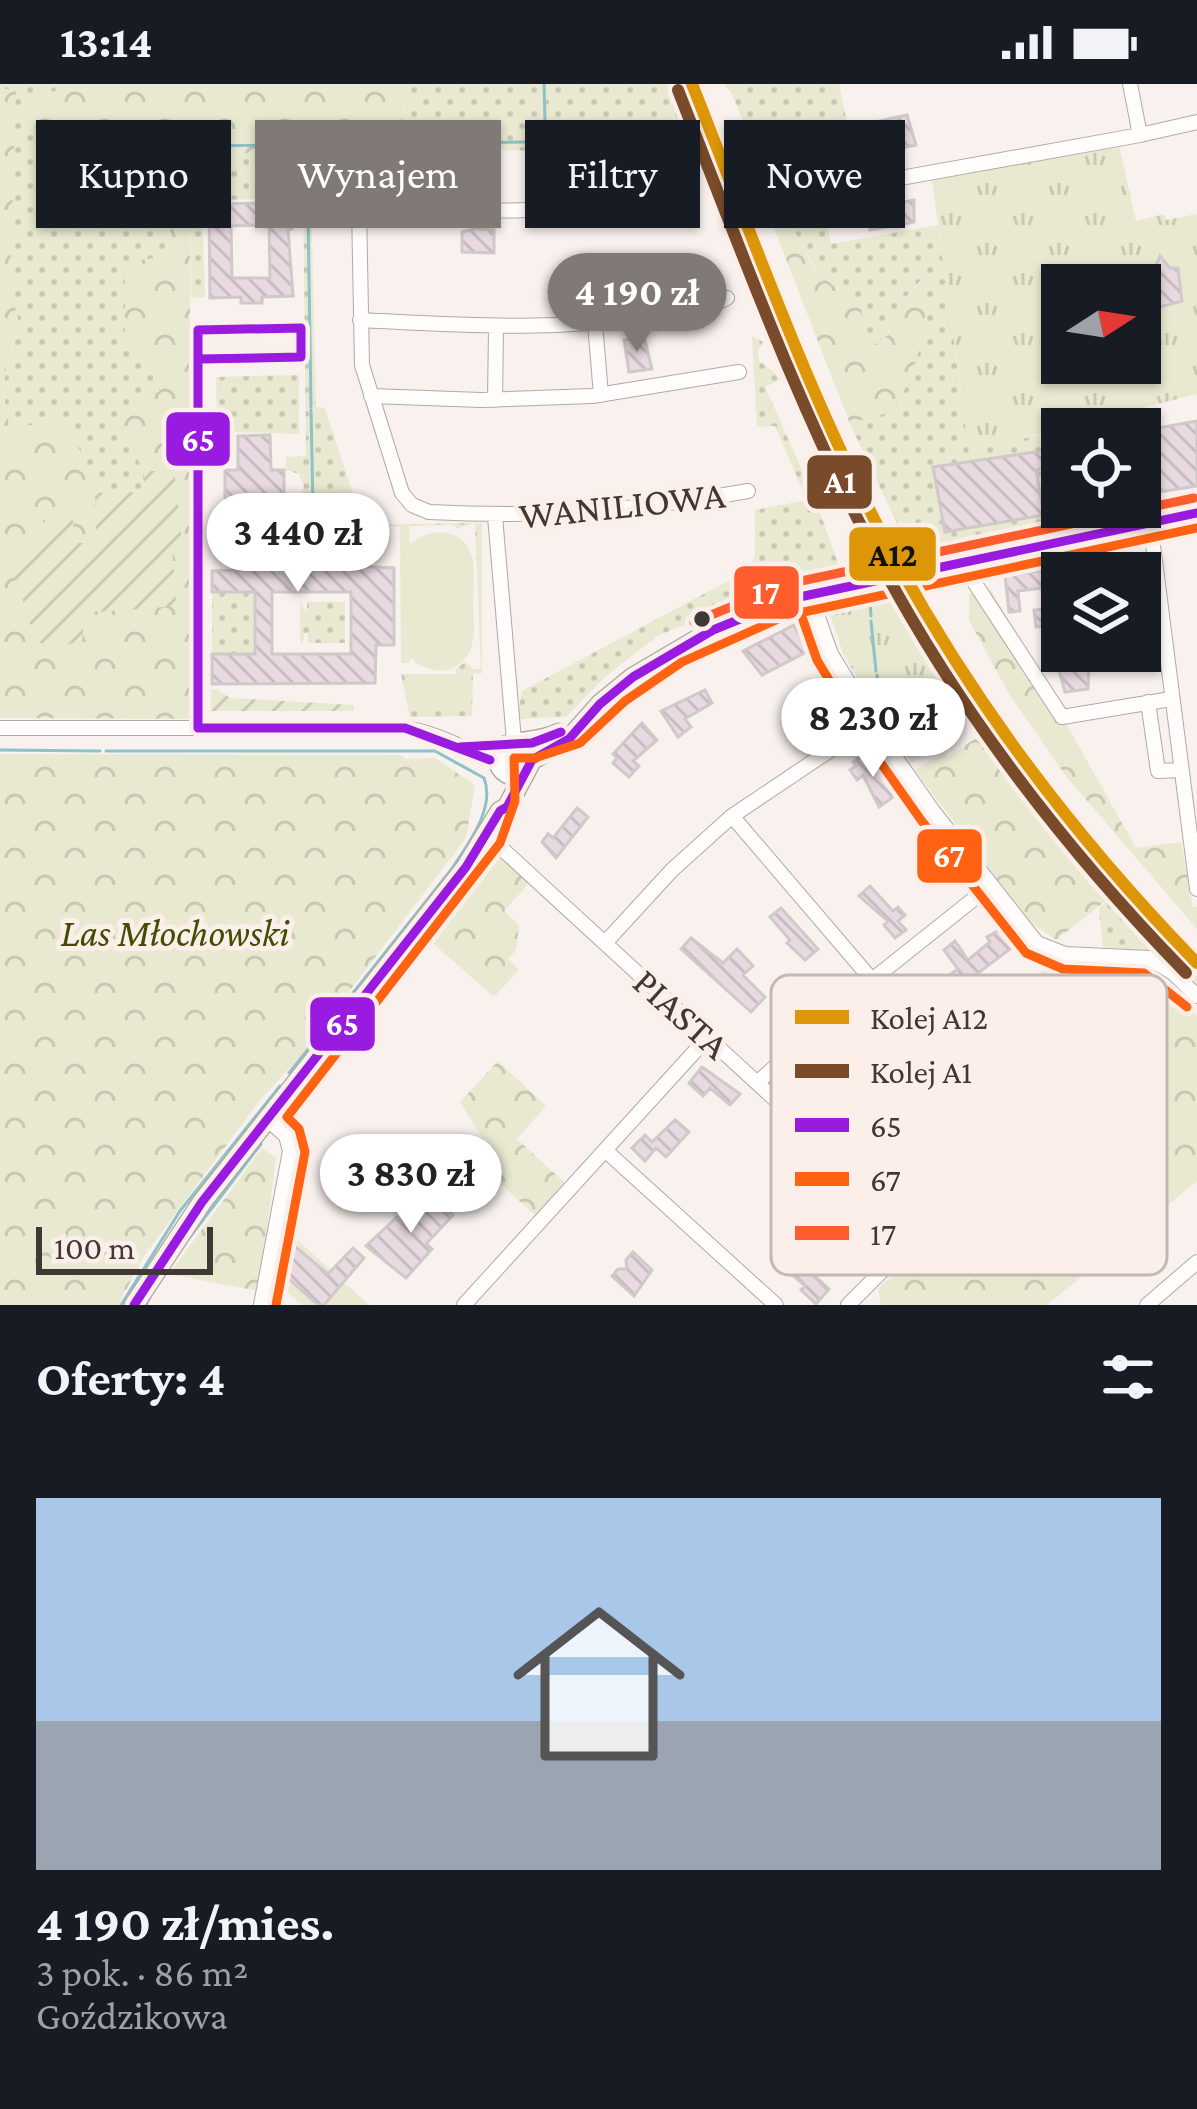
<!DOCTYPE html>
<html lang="pl">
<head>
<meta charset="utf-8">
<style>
	body { margin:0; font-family:"Crimson Pro",serif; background:#20242c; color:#f1f3f6; height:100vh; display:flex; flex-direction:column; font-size:45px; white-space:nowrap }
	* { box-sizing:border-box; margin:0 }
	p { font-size:39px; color:#9ea1a6 }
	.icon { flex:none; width:66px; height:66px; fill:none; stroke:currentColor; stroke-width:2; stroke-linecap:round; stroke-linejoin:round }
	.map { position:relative; height:1221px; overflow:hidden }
	.side { display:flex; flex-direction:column; background:#171b24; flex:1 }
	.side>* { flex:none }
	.top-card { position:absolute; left:36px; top:36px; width:1125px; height:108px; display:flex; gap:24px }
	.needle { width:78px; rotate:78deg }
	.tools { position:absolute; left:1041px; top:180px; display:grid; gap:24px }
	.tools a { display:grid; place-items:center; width:120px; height:120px; border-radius:0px; background:#171b24; box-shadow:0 3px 9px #0004; font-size:60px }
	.scale { position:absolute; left:36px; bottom:30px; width:177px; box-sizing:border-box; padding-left:12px; border:6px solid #403835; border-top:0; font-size:33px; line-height:42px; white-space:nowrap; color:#403835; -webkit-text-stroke:9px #fcefea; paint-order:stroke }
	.price { position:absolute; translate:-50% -102px; padding:0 27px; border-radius:42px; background:#fff; color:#222; font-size:39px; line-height:78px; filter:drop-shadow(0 3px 6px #0008) }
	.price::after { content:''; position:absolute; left:50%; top:72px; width:36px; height:27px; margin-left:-18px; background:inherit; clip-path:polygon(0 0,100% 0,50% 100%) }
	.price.selected { background:#807976; color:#fff }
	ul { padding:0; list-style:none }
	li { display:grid; align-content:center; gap:24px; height:636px; padding:0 36px }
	li span { display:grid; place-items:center; height:372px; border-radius:0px; color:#555 }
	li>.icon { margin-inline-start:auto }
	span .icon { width:216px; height:216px; fill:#fffc; stroke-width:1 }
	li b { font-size:51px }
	h2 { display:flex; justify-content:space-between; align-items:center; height:144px; padding:0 36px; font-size:51px }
	.chip { padding:0 42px; border-radius:0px; background:#171b24; box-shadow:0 3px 9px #0004; font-size:42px; line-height:108px }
	.chip.selected { background:#807976; color:#fff }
	.status { display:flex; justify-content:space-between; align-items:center; height:84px; padding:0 60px; background:#171b24; direction:ltr }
	.status svg { height:33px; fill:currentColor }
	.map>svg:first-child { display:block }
</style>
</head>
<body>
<div class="status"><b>13:14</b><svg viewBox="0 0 49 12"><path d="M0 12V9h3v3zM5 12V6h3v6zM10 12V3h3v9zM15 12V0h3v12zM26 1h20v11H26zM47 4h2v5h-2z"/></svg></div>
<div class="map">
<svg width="1197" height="1221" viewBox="0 0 1197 1221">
	<defs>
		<pattern id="grass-dots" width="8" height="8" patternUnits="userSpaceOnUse" patternTransform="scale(3)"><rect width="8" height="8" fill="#e8e9d0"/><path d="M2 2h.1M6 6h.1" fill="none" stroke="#c8c9b3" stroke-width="1.8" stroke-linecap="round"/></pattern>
		<pattern id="forest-crowns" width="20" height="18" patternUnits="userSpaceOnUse" patternTransform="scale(3)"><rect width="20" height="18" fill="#e8e9d0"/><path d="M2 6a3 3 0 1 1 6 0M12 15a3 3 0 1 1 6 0" fill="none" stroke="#c8c9b3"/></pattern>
		<pattern id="park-tufts" width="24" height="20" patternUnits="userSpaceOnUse" patternTransform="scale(3)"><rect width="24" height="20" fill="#e8e9d0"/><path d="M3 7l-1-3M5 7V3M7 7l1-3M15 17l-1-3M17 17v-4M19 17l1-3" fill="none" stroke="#c8c9b3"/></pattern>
		<pattern id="garden-furrows" width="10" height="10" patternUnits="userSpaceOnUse" patternTransform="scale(3)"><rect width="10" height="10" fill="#e8e9d0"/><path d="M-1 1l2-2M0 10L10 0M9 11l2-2" fill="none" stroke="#c8c9b3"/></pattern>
		<pattern id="building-back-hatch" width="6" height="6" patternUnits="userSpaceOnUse" patternTransform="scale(3)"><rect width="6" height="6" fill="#e8dae0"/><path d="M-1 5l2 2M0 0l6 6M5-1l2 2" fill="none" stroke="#c8bcc1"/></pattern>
	</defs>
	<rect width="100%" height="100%" fill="#f8f1ee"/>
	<path fill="url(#grass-dots)" d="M0 0H54L106 50 117 67 138 78 158 99 173 125 169 173 138 176 125 191V266L155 275 175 387 100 528 86 375 54 332 37 341 10 343C0 309 3 276 20 245L10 200 15 7 0 4Z
		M408 0H680L792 263 897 485 875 486 870 476 877 470 794 289 785 287 786 264 780 257 769 256 697 68 678 65 310 68 316 323 325 324 363 441 474 439 457 445 454 441 368 443V468H352L355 460 324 430V460L348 461V467H287V421L299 415 304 402 299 390 286 386V373L306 372 303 98 275 97V115L202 116 205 213 191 214 190 70 310 68 401 44Z
		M723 0H839L857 89 823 96 812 45 751 55 730 6Z
		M822 118 831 160 938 141 969 367 1039 351 1056 439 1040 442 1035 454 928 470 930 479 917 482 850 340C927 306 920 269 922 194 906 216 893 220 888 251L872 263 867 258 861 225 817 187 782 125Z
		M752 252 763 258 758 267 759 277 774 288 779 296 765 303 817 420 842 491 829 495V500L782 509 779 505 659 551 606 592 566 633 517 635 522 607 743 489 755 473V426L807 416 775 342 757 343Z
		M299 291V350L234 348 233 352H217L216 293Z
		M475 439H482V589L473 590 472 632 410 633 401 590H410L411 622H466L467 591 457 590 455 586 465 578 473 585H481Z
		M255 508V570L212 569V509Z
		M300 518 307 529V518H345V559H308V549H304L303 559H300Z
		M1117 808 1197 893V904L1154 868 1103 863 1099 824Z"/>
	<path fill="url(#forest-crowns)" d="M54 0H408L401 44 310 68 190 70V635L0 634V4L16 6 10 200 20 245C3 276 0 309 10 343L37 341 54 331 86 375 96 409 144 408 143 387 122 341 131 319 161 307 155 276 125 266V191L138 176 169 173C172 130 175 103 134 77 121 68 115 64 106 50L26 49 25 13 56 7Z
		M782 125 816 187 861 225 867 258 872 263 888 251C895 212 909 218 923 192 932 225 916 307 887 328 879 334 861 335 850 340L767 126Z
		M991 506 1136 764 1181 758 1193 823H1197V845L1066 692 1009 610 969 536V510Z
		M985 648 1117 808 1056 856 1027 836 915 686 944 669 948 673Z
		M0 670 400 671 406 675 435 674 475 701 466 754 297 976 260 1016 144 1172 118 1221H0Z
		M496 769 529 799 504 827 519 841 516 866 508 875 519 886 494 913 428 855Z
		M1114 885 1151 893 1197 932V1097L1047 1221H881L878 1204C903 1182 930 1165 918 1128L814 1036 836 1030 901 994 1012 906 1043 887Z
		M498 977 546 1022 517 1055 565 1099 536 1132 459 1062 486 1060 460 1018Z
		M262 1064 276 1074 259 1207 169 1190Z"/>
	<path fill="url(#park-tufts)" fill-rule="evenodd" d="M1119 61 1136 137 1164 130 1166 136 1197 130V310L969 368 932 95ZM1062 201H1140V279H1062Z
		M887 508 930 583 946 597 910 620 939 663 911 679 844 572 829 527 831 521Z"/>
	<path fill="url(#garden-furrows)" d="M144 387H175C175 410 181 430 181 453L172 461 176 522 100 528 85 526 82 557 66 561 40 559 33 548 14 489C31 473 44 460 43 436H73L74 459H96L95 409 144 408Z
		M217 605 230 614 354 621V627H211V606Z"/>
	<path fill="#e8e9d0" d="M409 441 410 460C429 444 460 442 471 470 476 484 473 502 473 517 473 531 476 550 471 564 461 592 429 592 410 574L409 579H401L400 442Z
		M410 590H467V622H410Z
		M284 1144 369 1221H302L273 1196Z"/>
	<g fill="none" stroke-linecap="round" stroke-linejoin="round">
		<path stroke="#8dc2c9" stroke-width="3" d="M544 0 545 36
			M545 46 546 57
			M197 62 684 56
			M307 62 311 323
			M311 326 313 423
			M870 517 871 532
			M871 537 876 587
			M877 591 881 625
			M0 666 100 667
			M106 667H435L484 694C496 725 467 761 451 786L289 989
			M474 787 488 769
			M287 1025 344 953
			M183 1162 261 1060
			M121 1221 180 1127 280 1002
			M146 1221 150 1213"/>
	</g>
	<path fill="url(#building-back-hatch)" stroke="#d0c9ca" stroke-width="3" fill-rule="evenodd" d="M907 31 916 61 905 63 903 57 882 61 884 67 871 70 870 62 861 64 857 42Z
		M562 86 563 106 531 110 530 87Z
		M914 116V138L870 146 866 125Z
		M279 119H292V145H288L293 212 262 213V219H241V213L210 214 209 120ZM269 141 270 194H232L231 142Z
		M473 145 494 146V169L462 168V148Z
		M1160 172 1170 184H1178L1182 217 1152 225 1146 183 1156 182Z
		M644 253 652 285 629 288 624 256Z
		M1197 337V402L1140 411V347Z
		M270 351 271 386H284V421H271L272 478 394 484V561H376L375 599 212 600V570H255V508H212V487L239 486 238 457H233V443H238V421L225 422V386H238V352ZM272 508H351V570H272Z
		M1056 365 1060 380 1036 386 1044 431 945 448 933 383Z
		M1062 485V567H1073L1074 580 1089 579 1088 605 1065 608 1057 579H1051L1044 542 1036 543 1034 526 1044 525 1042 504 1018 507 1020 527 1009 528 1005 491Z
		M794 541 808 567 762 591 743 567Z
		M705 606 712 619 685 635 691 643 678 653 661 627Z
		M837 616 851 637 813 664 808 657 804 659 796 646 808 638 813 647 833 635 826 624Z
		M642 639 657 656 633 677 639 682 629 693 613 679 617 674 613 670Z
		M866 669 896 711 879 723 863 691 857 696 850 686 856 682 853 678Z
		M577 724 588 733 556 774 542 758 548 750 553 754Z
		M870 802 893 827 898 823 905 831 898 837 906 846 895 854 884 841 888 837 859 812Z
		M781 824 818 865 805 876 787 859 790 856 770 833Z
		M1001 845 1014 862 945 914 935 901 958 885 944 866 955 857 968 876 990 858 987 853Z
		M691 854 723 879 737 865 753 882 743 891 765 913 751 928 681 865Z
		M702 983 740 1010 730 1021 710 1004 703 1012 689 999Z
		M675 1036 689 1048 666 1073 656 1064 645 1077 632 1064 645 1051 652 1058Z
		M429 1108 453 1131 426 1160 432 1165 406 1194 366 1162 397 1133 402 1138Z
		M793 1153 811 1169 804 1182 829 1205 816 1220 801 1206 805 1202 787 1186 794 1179 780 1167Z
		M293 1161 328 1190 353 1164 364 1174 324 1221H318L279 1186 281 1174Z
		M633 1168 652 1186 634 1212 612 1192 618 1185H627L626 1176Z"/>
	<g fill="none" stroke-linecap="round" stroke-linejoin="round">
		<defs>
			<path id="minor" d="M1130 0 1140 51 1197 38
				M358 70 362 281 402 409 412 421 429 428C545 434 634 427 748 407
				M784 115 1140 51
				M358 116C478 133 562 128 682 111
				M360 236C463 241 552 248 655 231 679 227 706 225 727 214
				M595 240 601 311
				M371 312 481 316 592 312 739 288
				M495 316 496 245
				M495 432 514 657
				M1150 438 1197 805
				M961 478 1062 633 1171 615
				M810 511 831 570 884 657 933 727 1037 859 1065 870 1149 874 1173 889 1197 912
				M1148 618 1158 687 1180 686
				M0 644H405C438 649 468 667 498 679
				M460 663H502
				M732 732 872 896
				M487 751 853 1087 903 1128 911 1143 904 1165 848 1221
				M605 859 672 786 732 732 872 638
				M758 998 872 896 990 802
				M605 1066 776 1221
				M261 1221 290 1067 286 1052 267 1035
				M464 1221 708 953
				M1147 1221 1197 1178"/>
			<path id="secondary" d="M521 690 512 692C498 687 494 675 502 663 515 655 537 660 559 649
				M134 1221 202 1118 466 783 500 727 507 723 532 676 569 655 600 620 633 593 713 546 790 515 1197 429"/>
		</defs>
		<use href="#minor" stroke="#b0aaa7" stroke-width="16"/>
		<use href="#secondary" stroke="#b0aaa7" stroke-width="21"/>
		<use href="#minor" stroke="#fefdfc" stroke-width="14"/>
		<use href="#secondary" stroke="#fefdfc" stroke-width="18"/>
		<defs>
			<path id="bus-1" d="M198 246 301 244V273L199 275
				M198 246V644
				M198 644H405L490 676
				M460 663 532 659 561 648
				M134 1221 202 1118 466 783 500 727 507 723 532 676 569 655 600 620 633 593 713 546 790 515 1197 429"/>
			<path id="bus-2" d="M796 516 817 576 871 665 921 736 1026 869 1063 885 1144 889 1187 923
				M276 1221 305 1068 299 1045 287 1033 500 759 515 717 514 674H535L580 659 625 617 682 578 785 532 1197 444"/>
			<path id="bus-3" d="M694 538 787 500 1194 414"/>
		</defs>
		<use href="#bus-1" stroke="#fcefea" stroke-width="18"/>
		<use href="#bus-2" stroke="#fcefea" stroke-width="18"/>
		<use href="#bus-3" stroke="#fcefea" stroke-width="18"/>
		<use href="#bus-1" stroke="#991bdf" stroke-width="9"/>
		<use href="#bus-2" stroke="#ff6213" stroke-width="9"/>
		<use href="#bus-3" stroke="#ff5d2d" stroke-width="9"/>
		<defs>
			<path id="rail-1" d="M692 0C756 161 813 326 897 478 978 626 1079 758 1197 879"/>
			<path id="rail-2" d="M678 6C741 166 800 330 882 482 963 633 1067 767 1186 889"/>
		</defs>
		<use href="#rail-1" stroke="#fcefea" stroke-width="21"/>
		<use href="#rail-2" stroke="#fcefea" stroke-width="21"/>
		<use href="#rail-1" stroke="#dc9608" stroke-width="12"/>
		<use href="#rail-2" stroke="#7a4b2a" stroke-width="12"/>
	</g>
	<circle fill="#403835" stroke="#fcefea" stroke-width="4.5" cx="702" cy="535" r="10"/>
	<g text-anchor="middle" stroke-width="10" stroke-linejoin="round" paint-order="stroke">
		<g font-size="39" fill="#403835" stroke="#fcefea">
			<text transform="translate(622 420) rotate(-6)" y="14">WANILIOWA</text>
			<text transform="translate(682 929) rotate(42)" y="14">PIASTA</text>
		</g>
		<g font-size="39" font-style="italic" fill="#434b05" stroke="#fcefea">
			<text x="175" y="862">Las Młochowski</text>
		</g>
	</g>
	<rect x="771" y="891" width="396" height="300" rx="18" fill="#fcefea" stroke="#c4b8b4" stroke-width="3"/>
	<rect x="795" y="926" width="54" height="14" fill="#dc9608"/>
	<rect x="795" y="980" width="54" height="14" fill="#7a4b2a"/>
	<rect x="795" y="1034" width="54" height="14" fill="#991bdf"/>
	<rect x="795" y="1088" width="54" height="14" fill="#ff6213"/>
	<rect x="795" y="1142" width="54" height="14" fill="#ff5d2d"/>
	<g font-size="33" fill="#403835">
		<text x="870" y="945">Kolej A12</text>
		<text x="870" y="999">Kolej A1</text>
		<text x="870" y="1053">65</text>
		<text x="870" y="1107">67</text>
		<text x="870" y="1161">17</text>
	</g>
	<g stroke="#fcefea" stroke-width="4.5">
		<rect x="164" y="326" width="68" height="58" rx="12" fill="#991bdf"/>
		<rect x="805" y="369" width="69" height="58" rx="12" fill="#7a4b2a"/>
		<rect x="847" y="441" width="91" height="58" rx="12" fill="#dc9608"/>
		<rect x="732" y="480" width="69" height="57" rx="12" fill="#ff5d2d"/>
		<rect x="915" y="743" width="69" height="58" rx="12" fill="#ff6213"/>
		<rect x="308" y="911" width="69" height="58" rx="12" fill="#991bdf"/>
	</g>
	<g font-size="33" text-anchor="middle" font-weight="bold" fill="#fff">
		<text x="198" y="367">65</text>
		<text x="840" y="409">A1</text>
		<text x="766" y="520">17</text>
		<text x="949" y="783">67</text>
		<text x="342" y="951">65</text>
	</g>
	<g font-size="33" text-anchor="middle" font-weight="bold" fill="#111">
		<text x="893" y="482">A12</text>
	</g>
</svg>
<div class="tools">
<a><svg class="needle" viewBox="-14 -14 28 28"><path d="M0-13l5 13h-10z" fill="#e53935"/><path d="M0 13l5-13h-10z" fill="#9ea1a6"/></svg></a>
<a><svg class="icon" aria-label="locate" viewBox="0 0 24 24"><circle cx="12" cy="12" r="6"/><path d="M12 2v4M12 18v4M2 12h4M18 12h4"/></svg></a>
<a><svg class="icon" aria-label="layers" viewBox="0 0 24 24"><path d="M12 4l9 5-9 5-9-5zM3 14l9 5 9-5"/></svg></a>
</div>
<div class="scale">100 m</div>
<b class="price selected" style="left:637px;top:271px">4 190 zł</b>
<b class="price" style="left:298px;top:511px">3 440 zł</b>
<b class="price" style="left:873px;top:696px">8 230 zł</b>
<b class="price" style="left:411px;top:1152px">3 830 zł</b>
<div class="top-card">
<a class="chip">Kupno</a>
<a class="chip selected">Wynajem</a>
<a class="chip">Filtry</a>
<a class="chip">Nowe</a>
</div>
</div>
<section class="side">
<h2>Oferty: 4<svg class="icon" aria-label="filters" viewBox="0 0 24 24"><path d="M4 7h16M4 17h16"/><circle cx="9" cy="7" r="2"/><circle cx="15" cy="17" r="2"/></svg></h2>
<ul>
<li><span style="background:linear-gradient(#a9c7e8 60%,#9aa5b1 0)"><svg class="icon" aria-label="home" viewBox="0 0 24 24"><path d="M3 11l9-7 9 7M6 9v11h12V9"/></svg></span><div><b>4 190 zł/mies.</b><p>3 pok. · 86 m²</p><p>Goździkowa</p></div></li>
</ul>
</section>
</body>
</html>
